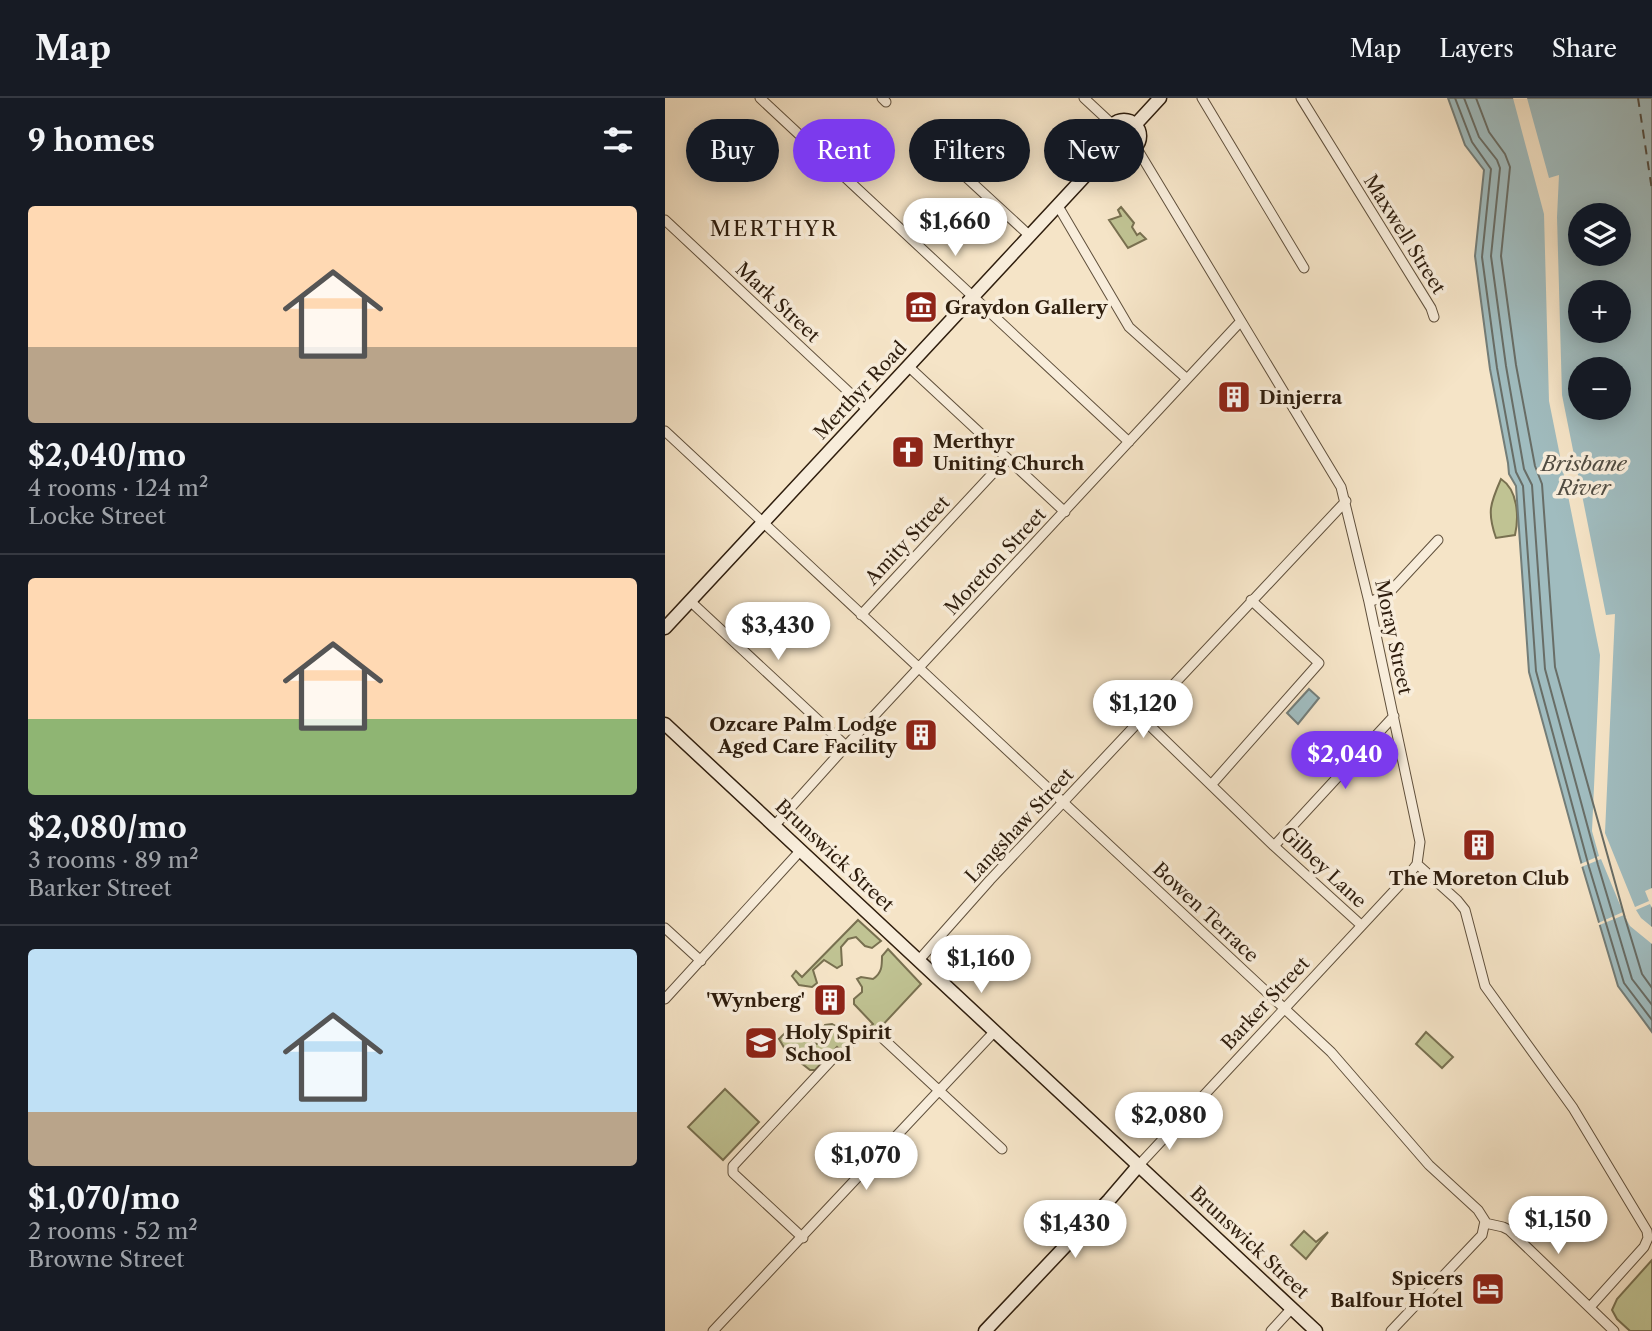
<!DOCTYPE html>
<html lang="en">
<head>
<meta charset="utf-8">
<style>
	body { margin:0; font-family:"Libre Caslon Text",serif; background:#20242c; color:#f1f3f6; height:100vh; display:flex; flex-direction:column; font-size:26px; white-space:nowrap }
	* { box-sizing:border-box; margin:0 }
	p { font-size:23px; color:#9ea1a6 }
	.icon { flex:none; width:38px; height:38px; fill:none; stroke:currentColor; stroke-width:2; stroke-linecap:round; stroke-linejoin:round }
	.map { position:relative; flex:1; overflow:hidden }
	.panel { display:flex; flex-direction:column; background:#171b24; width:665px }
	.panel>* { flex:none }
	.guide { position:absolute; left:21px; top:21px; width:665px; height:63px; display:flex; gap:14px }
	.controls { position:absolute; left:903px; top:105px; display:grid; gap:14px }
	.controls a { display:grid; place-items:center; width:63px; height:63px; border-radius:50%; background:#171b24; box-shadow:0 4px 18px #0003; font-size:35px }
	.price { position:absolute; translate:-50% -60px; padding:0 16px; border-radius:24px; background:#fff; color:#222; font-size:23px; line-height:46px; filter:drop-shadow(0 2px 4px #0008) }
	.price::after { content:''; position:absolute; left:50%; top:42px; width:21px; height:16px; margin-left:-10px; background:inherit; clip-path:polygon(0 0,100% 0,50% 100%) }
	.price.selected { background:#7c3aed; color:#fff }
	ul { padding:0; list-style:none }
	li { display:grid; align-content:center; gap:14px; height:371px; padding:0 28px }
	li+li { border-top:2px solid #363941 }
	li span { display:grid; place-items:center; height:217px; border-radius:7px; color:#555 }
	li>.icon { margin-inline-start:auto }
	span .icon { width:126px; height:126px; fill:#fffc; stroke-width:1 }
	li b { font-size:30px }
	h2 { display:flex; justify-content:space-between; align-items:center; height:84px; padding:0 28px; font-size:30px }
	.chip { padding:0 24px; border-radius:32px; background:#171b24; box-shadow:0 4px 18px #0003; font-size:24px; line-height:63px }
	.chip.selected { background:#7c3aed; color:#fff }
	header { display:flex; align-items:center; gap:42px; box-sizing:border-box; height:98px; padding:0 35px; background:#171b24; border-bottom:2px solid #363941 }
	header strong { font-size:33px }
	nav { display:flex; gap:38px; margin-inline-start:auto; font-size:24px }
	main { display:flex; flex:1; min-height:0 }
	.map>svg:first-child { display:block }
</style>
</head>
<body>
<header>
<strong>Map</strong>
<nav><a>Map</a><a>Layers</a><a>Share</a></nav>
</header>
<main>
<section class="panel">
<h2>9 homes<svg class="icon" aria-label="filters" viewBox="0 0 24 24"><path d="M4 7h16M4 17h16"/><circle cx="9" cy="7" r="2"/><circle cx="15" cy="17" r="2"/></svg></h2>
<ul>
<li><span style="background:linear-gradient(#ffd9b3 65%,#b9a48a 0)"><svg class="icon" aria-label="home" viewBox="0 0 24 24"><path d="M3 11l9-7 9 7M6 9v11h12V9"/></svg></span><div><b>$2,040/mo</b><p>4 rooms · 124 m²</p><p>Locke Street</p></div></li>
<li><span style="background:linear-gradient(#ffd9b3 65%,#8fb573 0)"><svg class="icon" aria-label="home" viewBox="0 0 24 24"><path d="M3 11l9-7 9 7M6 9v11h12V9"/></svg></span><div><b>$2,080/mo</b><p>3 rooms · 89 m²</p><p>Barker Street</p></div></li>
<li><span style="background:linear-gradient(#bfe0f5 75%,#b9a48a 0)"><svg class="icon" aria-label="home" viewBox="0 0 24 24"><path d="M3 11l9-7 9 7M6 9v11h12V9"/></svg></span><div><b>$1,070/mo</b><p>2 rooms · 52 m²</p><p>Browne Street</p></div></li>
</ul>
</section>
<div class="map">
<svg width="987" height="1233" viewBox="0 0 987 1233">
	<rect width="100%" height="100%" fill="#f5e4c7"/>
	<filter id="stains"><feTurbulence type="fractalNoise" baseFrequency=".00286" numOctaves="4"/><feColorMatrix values="0 0 0 0 .2 0 0 0 0 .09 0 0 0 0 .02 0 0 0 .5 -.17"/></filter>
	<radialGradient id="worn" r=".72"><stop offset=".6" stop-color="#630" stop-opacity="0"/><stop offset="1" stop-color="#630" stop-opacity=".3"/></radialGradient>
	<path fill="#c0c393" stroke="#787050" stroke-width="2" d="M456 109 469 125 467 129 472 137 475 135 481 141 463 150 444 122 456 118 453 112Z
		M836 381C853 392 854 419 850 437L831 440C822 414 825 406 836 381Z
		M193 822 216 843 207 850 200 848 191 839 183 841 176 849 177 867 172 870 159 862 148 872 152 885 147 889 134 887 127 878 131 873 137 879Z
		M223 851 256 886 213 932 197 940 180 956 172 949 150 972H145L121 953 114 941 120 935 129 931 152 946 156 945V934L160 927 167 926 194 941 208 926 189 906V901L197 894V889L192 881 196 879 208 881C217 875 217 868 217 858Z
		M761 934 788 959 777 970 751 946Z
		M60 991 94 1024 58 1062 23 1029Z
		M639 1133 651 1144 663 1134 641 1161 626 1147Z
		M987 1162V1233H965L952 1221 947 1212 952 1201Z"/>
	<path fill="#a0bcbf" stroke="#737d78" stroke-width="2" fill-rule="evenodd" d="M783 0H987V934L953 888 918 771 864 574 851 388 844 376 843 365 825 271 810 158 819 72 800 47ZM915 117H954V156H915ZM915 194H954V233H915ZM915 271H954V310H915Z
		M644 591 654 600 633 626 622 615Z"/>
	<path fill="#f5e4c7" d="M848 0H862L884 80 894 77 892 119 897 297 941 517 950 516 940 735 970 809 984 803 980 793 987 790V810L985 806 971 812 976 820 987 829V846L965 828 959 817 932 828 931 826 958 814 936 761 914 770 913 767 934 758 927 733 935 557 884 303 879 116Z"/>
	<g fill="none" stroke-linecap="round" stroke-linejoin="round">
		<path stroke="#686d66" stroke-width="2" d="M790 0 807 44 826 71 817 159 832 270 851 374 858 388 871 573 924 769 959 885 987 922
			M799 0 814 39 832 62 835 70 826 158 841 268 859 371 867 387 880 571 933 767 967 881 987 907
			M811 0 824 34 840 56 845 69 836 158 851 267 870 368 877 386 890 569 960 820 977 876 987 890"/>
		<path stroke="#514d43" stroke-width="2" stroke-dasharray="9 7" stroke-linecap="butt" d="M973 0 987 92"/>
		<defs>
			<path id="street" d="M95 0 464 344
				M217 0 221 4
				M419 0 447 26
				M537 0 639 170
				M636 0 766 210 769 219
				M471 49 676 389 704 504 755 744 752 766 742 779 474 1067
				M276 56 365 138
				M393 108 464 229 522 281
				M0 122 203 312
				M243 268 400 414
				M0 333 666 954 764 1067 813 1112 820 1123 817 1137 726 1233
				M25 503 181 648
				M704 504 722 497 773 442
				M196 517 342 360
				M478 621 609 748 696 827
				M547 686 654 565 586 502
				M110 727 181 648 576 223
				M609 748 729 618
				M752 766 792 802 800 812 820 888 908 1010 982 1133 983 1140 979 1149 925 1209
				M0 830 36 863
				M254 862 325 782 681 403
				M0 901 136 752
				M212 935 337 1051
				M820 1125 838 1129 844 1132 949 1233
				M138 1140 68 1075V1068L173 955
				M48 1233 330 933
				M606 1233 627 1210"/>
			<path id="secondary" d="M443 38a16 16 0 1 1 32 0a16 16 0 1 1-32 0Z
				M471 26 495 0
				M0 530 447 49
				M0 626 651 1233
				M320 1233 444 1102 474 1067"/>
		</defs>
		<use href="#street" stroke="#60503c" stroke-width="11"/>
		<use href="#secondary" stroke="#2f1e0e" stroke-width="15"/>
		<use href="#street" stroke="#f8eddb" stroke-width="9"/>
		<use href="#secondary" stroke="#f8eddb" stroke-width="12"/>
	</g>
	<defs>
		<symbol id="museum-square" viewBox="-11 -11 22 22"><rect x="-9" y="-9" width="18" height="18" rx="4" fill="#8f2418" stroke="#f8eddb"/><path d="M0-6L6-3V-2H-6V-3ZM-5-1h2V3h-2ZM-1-1h2V3h-2ZM3-1h2V3H3ZM-6 4H6V6H-6Z" fill="#fff"/></symbol>
		<symbol id="building-square" viewBox="-11 -11 22 22"><rect x="-9" y="-9" width="18" height="18" rx="4" fill="#8f2418" stroke="#f8eddb"/><path d="M-4-6H4V6H1V3H-1V6H-4ZM-2.5-4.3h1.7v1.8h-1.7ZM.8-4.3h1.7v1.8H.8ZM-2.5-1h1.7V.8h-1.7ZM.8-1h1.7V.8H.8Z" fill="#fff"/></symbol>
		<symbol id="church-square" viewBox="-11 -11 22 22"><rect x="-9" y="-9" width="18" height="18" rx="4" fill="#8f2418" stroke="#f8eddb"/><path d="M-1.2-6h2.4v3.5h3.3v2.4h-3.3V6h-2.4V-.1h-3.3v-2.4h3.3Z" fill="#fff"/></symbol>
		<symbol id="school-square" viewBox="-11 -11 22 22"><rect x="-9" y="-9" width="18" height="18" rx="4" fill="#8f2418" stroke="#f8eddb"/><path d="M0-5L7-2L0 1L-7-2ZM-4 1L0 2.5L4 1V4Q0 6-4 4Z" fill="#fff"/></symbol>
		<symbol id="hotel-square" viewBox="-11 -11 22 22"><rect x="-9" y="-9" width="18" height="18" rx="4" fill="#8f2418" stroke="#f8eddb"/><path d="M-6-4.5h1.5V1H6V5H4.5V3h-9V5H-6ZM-4 0a1.8 1.8 0 1 1 3.6 0ZM.5 0V-2.5h3Q6-2.5 6 0Z" fill="#fff"/></symbol>
	</defs>
	<g fill-rule="evenodd">
		<use href="#museum-square" x="237" y="190" width="38" height="38"/>
		<use href="#building-square" x="550" y="280" width="38" height="38"/>
		<use href="#church-square" x="224" y="335" width="38" height="38"/>
		<use href="#building-square" x="237" y="618" width="38" height="38"/>
		<use href="#building-square" x="795" y="728" width="38" height="38"/>
		<use href="#building-square" x="146" y="883" width="38" height="38"/>
		<use href="#school-square" x="77" y="926" width="38" height="38"/>
		<use href="#hotel-square" x="804" y="1172" width="38" height="38"/>
	</g>
	<g text-anchor="middle" stroke-width="7" stroke-linejoin="round" paint-order="stroke">
		<g font-size="19" fill="#2f1e0e" stroke="#f8eddb">
			<text transform="translate(740 136) rotate(58)" y="7">Maxwell Street</text>
			<text transform="translate(113 204) rotate(43)" y="7">Mark Street</text>
			<text transform="translate(195 292) rotate(-47)" y="7">Merthyr Road</text>
			<text transform="translate(242 442) rotate(-47)" y="7">Amity Street</text>
			<text transform="translate(330 463) rotate(-47)" y="7">Moreton Street</text>
			<text transform="translate(729 539) rotate(78)" y="7">Moray Street</text>
			<text transform="translate(354 727) rotate(-47)" y="7">Langshaw Street</text>
			<text transform="translate(170 757) rotate(43)" y="7">Brunswick Street</text>
			<text transform="translate(659 769) rotate(43)" y="7">Gilbey Lane</text>
			<text transform="translate(541 814) rotate(43)" y="7">Bowen Terrace</text>
			<text transform="translate(600 905) rotate(-47)" y="7">Barker Street</text>
			<text transform="translate(585 1144) rotate(43)" y="7">Brunswick Street</text>
		</g>
		<g font-size="19" font-weight="bold" fill="#2f1e0e" stroke="#f8eddb" text-anchor="start">
			<text x="280" y="216">Graydon Gallery</text>
			<text x="594" y="306">Dinjerra</text>
			<text x="268" y="350">Merthyr<tspan x="268" dy="22">Uniting Church</tspan></text>
			<text x="232" y="633" text-anchor="end">Ozcare Palm Lodge<tspan x="232" dy="22">Aged Care Facility</tspan></text>
			<text x="814" y="787" text-anchor="middle">The Moreton Club</text>
			<text x="140" y="909" text-anchor="end">'Wynberg'</text>
			<text x="120" y="941">Holy Spirit<tspan x="120" dy="22">School</tspan></text>
			<text x="798" y="1187" text-anchor="end">Spicers<tspan x="798" dy="22">Balfour Hotel</tspan></text>
		</g>
		<g font-size="21" letter-spacing="2" fill="#2f1e0e" stroke="#f8eddb">
			<text x="109" y="138">MERTHYR</text>
		</g>
		<g font-size="21" font-style="italic" fill="#514d43" stroke="#f8eddb">
			<text x="919" y="373">Brisbane<tspan x="919" dy="24">River</tspan></text>
		</g>
	</g>
	<rect width="100%" height="100%" filter="url(#stains)"/>
	<rect width="100%" height="100%" fill="url(#worn)"/>
</svg>
<div class="controls">
<a><svg class="icon" aria-label="layers" viewBox="0 0 24 24"><path d="M12 4l9 5-9 5-9-5zM3 14l9 5 9-5"/></svg></a>
<a>+</a>
<a>−</a>
</div>
<b class="price" style="left:290px;top:160px">$1,660</b>
<b class="price" style="left:113px;top:564px">$3,430</b>
<b class="price" style="left:478px;top:642px">$1,120</b>
<b class="price selected" style="left:680px;top:693px">$2,040</b>
<b class="price" style="left:316px;top:897px">$1,160</b>
<b class="price" style="left:504px;top:1054px">$2,080</b>
<b class="price" style="left:201px;top:1094px">$1,070</b>
<b class="price" style="left:893px;top:1158px">$1,150</b>
<b class="price" style="left:410px;top:1162px">$1,430</b>
<div class="guide">
<a class="chip">Buy</a>
<a class="chip selected">Rent</a>
<a class="chip">Filters</a>
<a class="chip">New</a>
</div>
</div>
</main>
</body>
</html>
